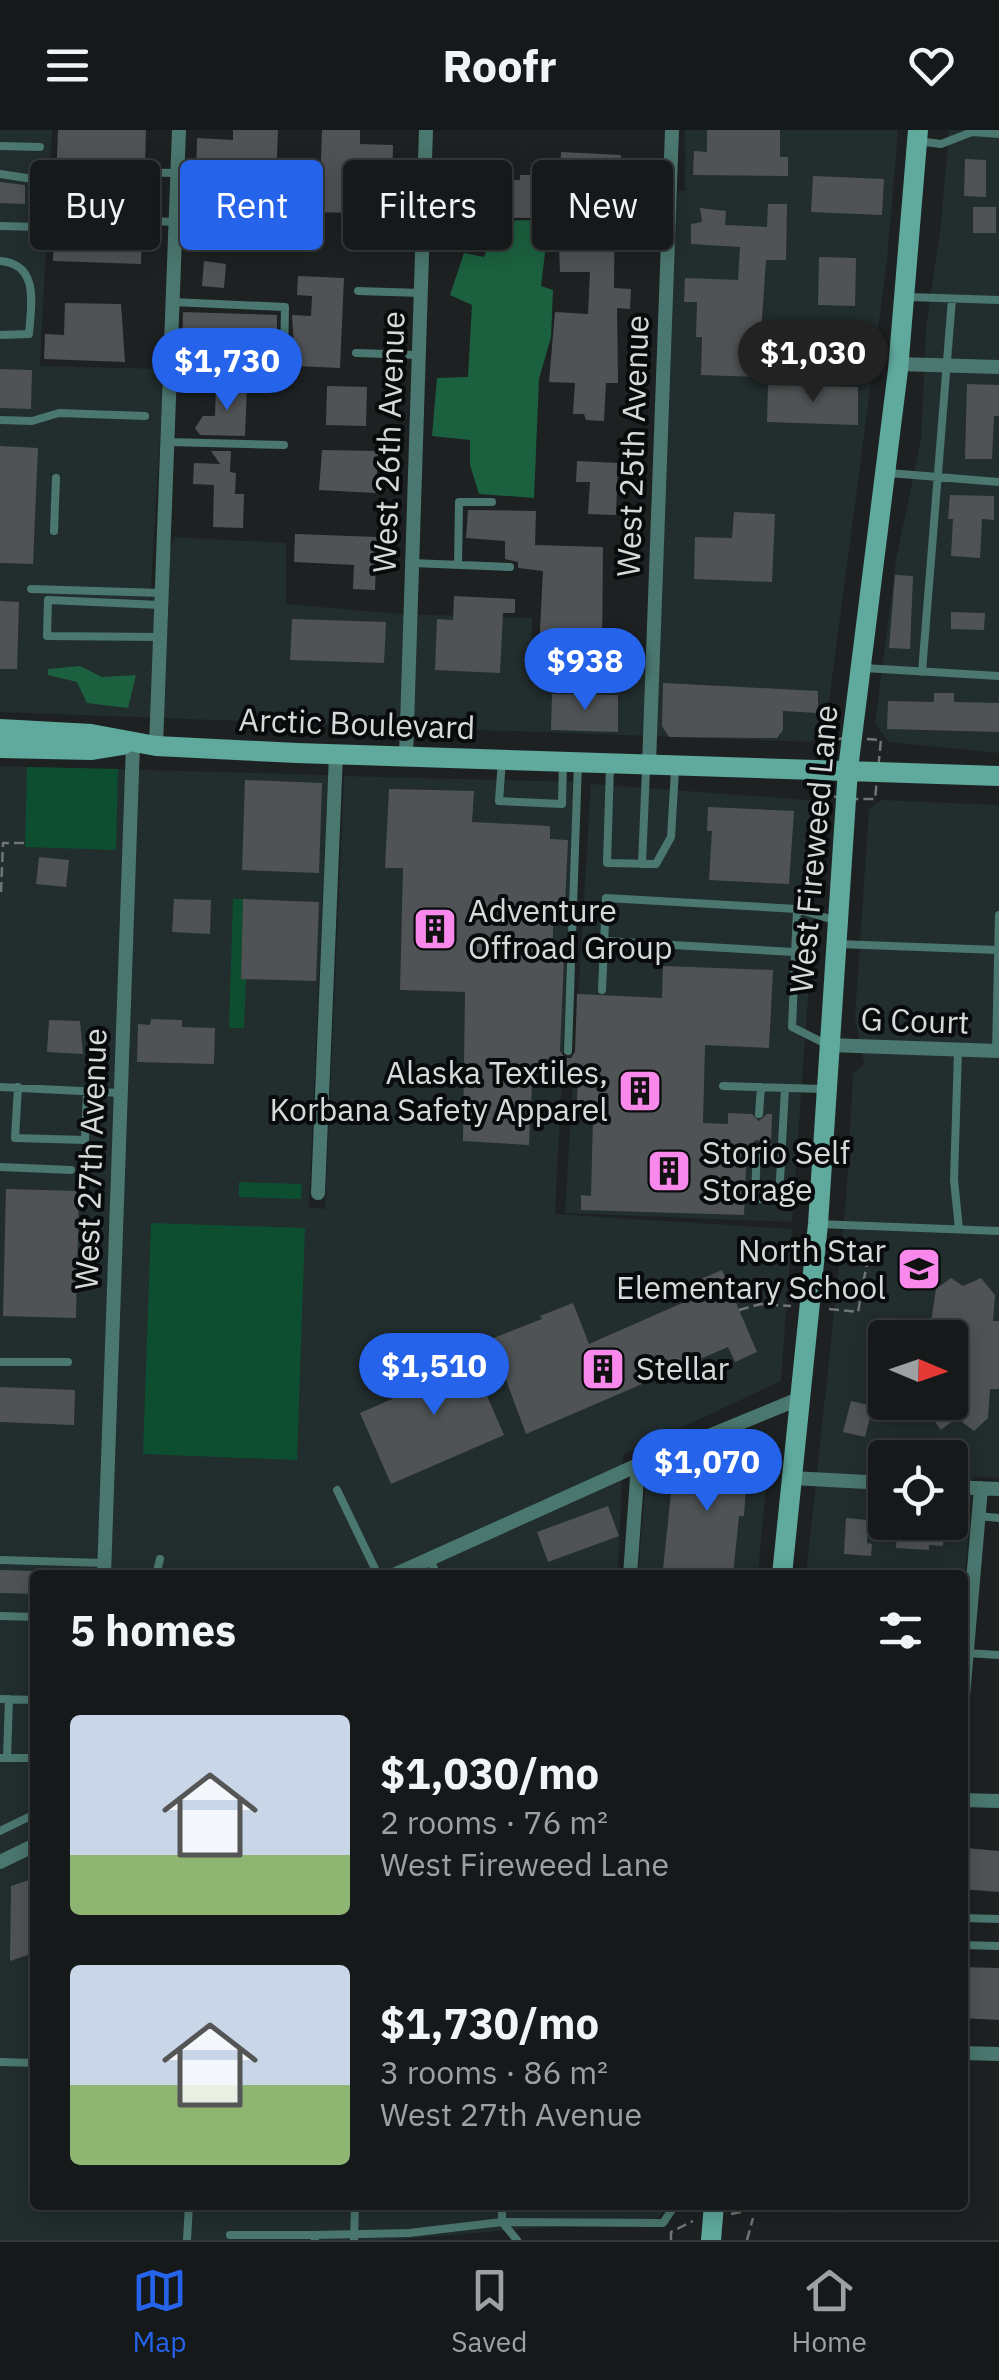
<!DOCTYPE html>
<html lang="en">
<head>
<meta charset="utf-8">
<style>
	body { margin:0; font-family:"IBM Plex Sans",sans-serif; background:#1f2223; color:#f1f3f6; height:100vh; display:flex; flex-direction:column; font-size:38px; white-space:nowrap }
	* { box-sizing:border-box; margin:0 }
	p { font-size:32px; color:#9ea0a2 }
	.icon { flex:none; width:55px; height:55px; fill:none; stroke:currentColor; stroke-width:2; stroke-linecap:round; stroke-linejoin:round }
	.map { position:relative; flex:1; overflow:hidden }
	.side { position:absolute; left:30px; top:1440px; width:938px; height:640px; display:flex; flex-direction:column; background:#16191a; border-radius:10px; box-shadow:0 5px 25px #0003,0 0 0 2px #353839 }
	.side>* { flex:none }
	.guide { position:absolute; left:30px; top:30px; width:940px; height:90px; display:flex; gap:20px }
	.needle { width:65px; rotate:92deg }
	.buttons { position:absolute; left:868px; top:1190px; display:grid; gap:20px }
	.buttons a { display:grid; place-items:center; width:100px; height:100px; border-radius:10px; background:#16191a; box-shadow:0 5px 25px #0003,0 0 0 2px #353839; font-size:50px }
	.price { position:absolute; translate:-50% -85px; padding:0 22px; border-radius:35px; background:#2563eb; color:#fff; font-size:32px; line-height:65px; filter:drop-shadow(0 2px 5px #0008) }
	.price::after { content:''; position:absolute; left:50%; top:60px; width:30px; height:22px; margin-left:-15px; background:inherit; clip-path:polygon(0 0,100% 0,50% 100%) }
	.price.selected { background:#222; color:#fff }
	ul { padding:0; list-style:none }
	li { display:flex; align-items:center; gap:30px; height:250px; padding:0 40px }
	li span { display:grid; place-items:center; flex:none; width:280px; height:200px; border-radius:10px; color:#555 }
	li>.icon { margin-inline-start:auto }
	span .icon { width:120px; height:120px; fill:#fffc; stroke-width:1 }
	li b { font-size:42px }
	h2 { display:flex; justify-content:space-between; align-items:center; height:120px; padding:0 40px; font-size:42px }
	.tag { padding:0 35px; border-radius:10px; background:#16191a; box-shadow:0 5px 25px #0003,0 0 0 2px #353839; font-size:35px; line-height:90px }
	.tag.selected { background:#2563eb; color:#fff }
	header { display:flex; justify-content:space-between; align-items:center; height:130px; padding:0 40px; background:#16191a; font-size:45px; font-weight:800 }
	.menu { display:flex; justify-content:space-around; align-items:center; height:140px; border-top:2px solid #353839; background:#16191a; font-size:28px; color:#9ea0a2 }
	.menu a { display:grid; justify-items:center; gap:5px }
	.menu .selected { color:#2563eb }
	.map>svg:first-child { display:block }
</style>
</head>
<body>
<header><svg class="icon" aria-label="menu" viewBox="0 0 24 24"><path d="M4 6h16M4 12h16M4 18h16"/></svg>Roofr<svg class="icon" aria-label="heart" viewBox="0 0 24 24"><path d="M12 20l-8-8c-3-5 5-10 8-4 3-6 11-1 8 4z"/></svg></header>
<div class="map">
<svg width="999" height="2110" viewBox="0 0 999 2110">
	<rect width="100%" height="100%" fill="#1d2122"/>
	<path fill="#222d2e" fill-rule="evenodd" d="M0 0H52L40 236 164 239 150 473 175 407 286 413V474L399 484 532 488V524L659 530 675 61H685V0H898L887 131 825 602 810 612 0 582Z
		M949 0H999V623L889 612 875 594 896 430 921 309 926 198 941 94Z
		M0 636 328 645 309 1077 325 1079 344 646 577 652 555 1084 792 1099 781 1251 623 1325 618 1445H35V2075H668L659 2088 390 2110H0Z
		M591 654 822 671 792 1092 565 1083Z
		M882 670 999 675V1348L973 1347 963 1471 962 1445H806L846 1070 853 944 864 934 855 888 869 679ZM885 1208H950V1272H885ZM885 1328H950V1392H885Z
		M749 1303 770 1313 758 1445H638L646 1347Z
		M764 2075H893L842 2083 770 2078Z"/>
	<path fill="#0e4e30" d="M27 637 118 639 116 720 25 717Z
		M233 769H243L241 848 246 849 244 898H229Z
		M239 1052 302 1054 301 1069 239 1067Z
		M151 1093 305 1098 297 1330 143 1324Z"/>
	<path fill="#1b613f" d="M549 90 541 156 553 160 551 207 539 249 534 368 479 364 470 335V310L432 306 437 248 468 247 472 175 450 165 464 123 484 127 487 119 476 115 473 91Z
		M80 536 102 547 136 545 128 578 87 573 77 552 48 545V539Z"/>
	<path fill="#505355" d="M58 0H146L145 35H111L105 36 104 42 103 95 142 98 141 134 53 131Z
		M233 0H278L276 51 196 48 197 8 233 10Z
		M322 0H360V14L393 15 392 59H396V84L313 82V57H320Z
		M707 0H780V27H788V46L693 45 694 21 707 22Z
		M561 22 621 25 620 49H615L614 158 631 159 630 179 617 178 618 253H606L604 291 586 290 584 284H573L575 253 549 252 555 182 588 184 590 142H560L558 88Z
		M965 29 986 30V67L964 66Z
		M454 45H473L484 48 486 54H507V50H520V45H534V88L454 87Z
		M813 46 884 49 882 85 811 82Z
		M0 52 25 55V74L0 73Z
		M768 74H787L786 130H766L758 247 701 245 702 207H696L697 172H684L685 148 738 150 740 117 691 114V94L702 92 700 78 726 81 725 95 767 97Z
		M973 77H996V103H973Z
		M819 127 856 128 855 176 818 175Z
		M204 131 226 134 224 158 202 156Z
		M298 146 344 148 340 238 295 236 292 185 311 186 312 166 297 165Z
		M65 173 121 174 125 232 44 229 45 204 64 205Z
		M183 182 277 185V222L182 219Z
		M0 239 32 240 31 279 0 278Z
		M967 254 999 255V286H994L992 329H965Z
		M216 255 247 256 245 306 200 305 195 298 203 286H215Z
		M768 255 858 257V295L767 292Z
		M327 256 367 257 366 296 326 295Z
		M0 316 38 318 33 434 0 433Z
		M322 320 378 321 376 363 319 360Z
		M211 321H231L230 342 236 343 235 364H244L243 398 213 397 214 355 193 354 194 333 220 334Z
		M577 331 618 333 616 385 588 384 590 352H576Z
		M950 365 994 366V390L982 389 980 428 951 426 953 389H948Z
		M468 380 536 381 535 415 603 417 602 522 539 520 543 441 518 438V432L505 429V411L466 408Z
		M734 382 775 384 772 452 694 449 695 407 732 408Z
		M295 404 377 407 375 460 353 459 354 435 294 432Z
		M895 445 913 446 910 519 889 518Z
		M454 466 515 469V483H503L500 543 435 540 437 489 453 490Z
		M0 471 19 472 17 539H0Z
		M951 482 985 483 984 500 951 499Z
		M292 489 386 492 384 533 290 530Z
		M663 553 818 561V583L783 581V600L777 608 669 607 662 596Z
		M934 563H954V572L999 573V602L887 599 888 571 934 572Z
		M552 564 618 565V602L551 600Z
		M245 650 322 653 319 743 242 740Z
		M389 659 474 661 472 692 550 696V709L568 710 565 774 554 773 552 828 564 829 560 921 565 928H571L575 922 577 864 662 868 663 836 773 840 769 918 705 915 703 993 728 994V983L752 984 759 991 767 984H772L771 1017H764L762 1011 756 1010 747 1017 744 1085 581 1080V1065L591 1066 593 989H576L578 950 540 948 539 955H532L529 1015 463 1011 465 862 400 860 403 738H385Z
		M708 677 794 681 789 754 709 750 712 701H707Z
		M39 727 69 730 66 757 36 754Z
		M174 769 211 770 210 804 172 802Z
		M243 769 319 772 316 851 241 849Z
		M151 889 182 890V897L215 898 214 934 137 932 138 894 150 895Z
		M49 890 80 891 83 924 47 922Z
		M6 1059 79 1061 76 1188 3 1186Z
		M722 1140 757 1222 735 1232 728 1217 526 1304 491 1209 542 1189 540 1186 573 1173 589 1214 705 1163 699 1150Z
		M951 1148 963 1156 981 1148 995 1165 993 1191H999V1259H990L988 1288 974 1301 957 1288 941 1300 929 1284 928 1272H950V1208H870L891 1193 931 1192 936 1159Z
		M462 1208 504 1305 391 1354 360 1283 442 1247 432 1222Z
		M0 1257 75 1260 74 1295 0 1292Z
		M851 1271 873 1276 865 1307 843 1302Z
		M749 1313 744 1386H739L733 1445 663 1439 673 1344 697 1346 698 1331Z
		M608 1376 619 1406 548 1432 537 1402Z
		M846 1388 868 1390 867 1413 872 1414 871 1426 844 1424Z
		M898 1392H945L943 1416 929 1415V1420L896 1418Z
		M0 1440 35 1441V1464L0 1463Z
		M966 1718 999 1721V1762L962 1759Z
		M32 1749 28 1825 10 1831 11 1756Z
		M962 1837 999 1838V1890L962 1888Z"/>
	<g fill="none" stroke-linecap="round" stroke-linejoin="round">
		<path stroke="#717575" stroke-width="2.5" stroke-dasharray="10 5" stroke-linecap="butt" d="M852 608 881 610 875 669H845L819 663 820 637 827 610Z
			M1 762 3 713H25
			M829 1179 858 1182 871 1111
			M739 1180 761 1174 791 1176
			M731 2084 746 2081
			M671 2110V2102L693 2091
			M747 2110 753 2088"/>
		<path stroke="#4a776f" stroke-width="8" d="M917 11 941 14 972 2 999 4
			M0 16 40 17
			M0 44 33 49 39 63 38 97 0 96
			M175 92 111 89 112 42 177 43
			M0 131C40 134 31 175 29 204L0 205
			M358 161 421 163
			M909 167 999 170
			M356 223 419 225
			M170 226 284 230 285 177 172 172
			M0 290 32 291 59 283 145 286
			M167 312 284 315
			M889 343 999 352
			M54 401 56 348
			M412 433 510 437
			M458 435 459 372H492
			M31 459 162 463
			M160 507 47 506 48 470 161 475
			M864 538 999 546
			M922 542 952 169
			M502 630 499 671 562 674 563 632
			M610 635 607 733 656 734 671 707 675 640
			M642 734 646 639
			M797 779 792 897 828 915
			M604 811 794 822
			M838 814 998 820
			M602 860 606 768 797 779 837 791
			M568 921 578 632
			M958 921 954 1050 959 1099
			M996 922 999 785
			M723 956 826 959
			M0 957 121 963
			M18 957 15 1008 85 1010 87 961
			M759 984 761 957
			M757 1017 755 1069H819
			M0 1037 71 1040
			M779 1069 785 958
			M818 1094 999 1101
			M0 1232H68
			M337 1360 378 1445
			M978 1386 999 1388
			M430 1429 437 1445
			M0 1430 104 1433
			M156 1445 160 1429
			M0 1486 35 1487
			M966 1523 999 1525
			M0 1569 35 1570
			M0 1628H35
			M7 1628 9 1569
			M0 1701 35 1684
			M962 1788 999 1789
			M962 1815 999 1816
			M0 1932 35 1933
			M502 2075V2092L517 2110
			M230 2105H314L315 2110
			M314 2105 409 2103 502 2092 663 2093 675 2075
			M187 2110 189 2075
			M354 2110 355 2075"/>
		<path stroke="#4a776f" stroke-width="14" d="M898 234 999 237
			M156 616 179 0
			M406 626 426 0
			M649 634 672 0
			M828 915 999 921
			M318 1063 336 624
			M792 1348 885 1353
			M950 1357 999 1359
			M104 1445 133 614
			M394 1445 638 1335 801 1268
			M630 1445 638 1335
			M962 1578 981 1358
			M962 1670 999 1671
			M0 1732 35 1715
			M962 1923 999 1924"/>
		<path stroke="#5fa99d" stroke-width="20" d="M0 599 91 604 156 616 297 623 999 646
			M0 618 92 620 123 615
			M782 1445 818 1094 848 639 898 240 918 0
			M711 2110 714 2075"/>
	</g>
	<defs>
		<symbol id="building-square" viewBox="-11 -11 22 22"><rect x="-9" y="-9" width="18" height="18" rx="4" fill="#f888eb" stroke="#090a0b"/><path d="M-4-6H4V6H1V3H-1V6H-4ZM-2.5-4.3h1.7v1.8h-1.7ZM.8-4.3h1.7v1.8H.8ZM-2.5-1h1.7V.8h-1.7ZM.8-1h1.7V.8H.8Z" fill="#111"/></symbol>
		<symbol id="school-square" viewBox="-11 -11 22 22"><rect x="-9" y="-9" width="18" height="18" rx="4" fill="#f888eb" stroke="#090a0b"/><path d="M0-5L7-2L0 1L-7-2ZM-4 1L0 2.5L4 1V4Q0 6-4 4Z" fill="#111"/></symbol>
	</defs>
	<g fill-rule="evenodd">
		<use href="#building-square" x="410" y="774" width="50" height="50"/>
		<use href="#building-square" x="615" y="936" width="50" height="50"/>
		<use href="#building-square" x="644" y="1016" width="50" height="50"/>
		<use href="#school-square" x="894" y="1114" width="50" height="50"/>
		<use href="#building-square" x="578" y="1214" width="50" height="50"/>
	</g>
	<g text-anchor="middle" stroke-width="8" stroke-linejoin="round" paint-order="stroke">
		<g font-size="32" fill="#d7dada" stroke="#090a0b">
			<text transform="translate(389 312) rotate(-88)" y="11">West 26th Avenue</text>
			<text transform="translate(633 316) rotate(-88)" y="11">West 25th Avenue</text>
			<text transform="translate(357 594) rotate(2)" y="11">Arctic Boulevard</text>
			<text transform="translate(814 719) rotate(-85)" y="11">West Fireweed Lane</text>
			<text transform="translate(915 891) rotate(2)" y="11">G Court</text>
			<text transform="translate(91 1029) rotate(-88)" y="11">West 27th Avenue</text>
		</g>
		<g font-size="32" fill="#d7dada" stroke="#090a0b" text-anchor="start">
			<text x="468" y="792">Adventure<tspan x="468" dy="37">Offroad Group</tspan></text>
			<text x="608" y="954" text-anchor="end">Alaska Textiles,<tspan x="608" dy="37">Korbana Safety Apparel</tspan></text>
			<text x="702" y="1034">Storio Self<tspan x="702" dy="37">Storage</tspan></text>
			<text x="886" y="1132" text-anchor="end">North Star<tspan x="886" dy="37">Elementary School</tspan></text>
			<text x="636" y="1250">Stellar</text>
		</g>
	</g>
</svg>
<div class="buttons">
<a><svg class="needle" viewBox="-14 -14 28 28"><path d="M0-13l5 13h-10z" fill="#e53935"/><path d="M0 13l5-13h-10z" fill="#9ea0a2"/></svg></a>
<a><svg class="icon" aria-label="locate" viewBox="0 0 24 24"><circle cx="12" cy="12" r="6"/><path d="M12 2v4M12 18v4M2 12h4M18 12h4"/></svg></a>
</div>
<b class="price selected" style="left:813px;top:275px">$1,030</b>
<b class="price" style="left:227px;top:283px">$1,730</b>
<b class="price" style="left:585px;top:583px">$938</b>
<b class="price" style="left:434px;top:1288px">$1,510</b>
<b class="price" style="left:707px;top:1384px">$1,070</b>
<div class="guide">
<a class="tag">Buy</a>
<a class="tag selected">Rent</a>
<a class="tag">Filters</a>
<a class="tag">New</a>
</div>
<section class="side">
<h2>5 homes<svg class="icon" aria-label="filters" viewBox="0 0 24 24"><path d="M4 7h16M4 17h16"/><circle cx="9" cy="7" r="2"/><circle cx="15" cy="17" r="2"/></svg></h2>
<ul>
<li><span style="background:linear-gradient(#c9d6e8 70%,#8fb573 0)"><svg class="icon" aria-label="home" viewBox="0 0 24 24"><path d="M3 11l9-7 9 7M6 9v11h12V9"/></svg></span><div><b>$1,030/mo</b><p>2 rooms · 76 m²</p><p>West Fireweed Lane</p></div></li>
<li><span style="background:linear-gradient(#c9d6e8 60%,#8fb573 0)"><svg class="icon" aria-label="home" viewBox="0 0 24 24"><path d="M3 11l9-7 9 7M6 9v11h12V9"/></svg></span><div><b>$1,730/mo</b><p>3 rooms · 86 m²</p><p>West 27th Avenue</p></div></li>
</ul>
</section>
</div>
<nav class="menu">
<a class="selected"><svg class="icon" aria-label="map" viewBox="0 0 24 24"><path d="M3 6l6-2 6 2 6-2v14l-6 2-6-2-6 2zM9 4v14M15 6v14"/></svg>Map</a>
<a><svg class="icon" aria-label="saved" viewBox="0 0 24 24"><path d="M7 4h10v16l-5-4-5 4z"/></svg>Saved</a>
<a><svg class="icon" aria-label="home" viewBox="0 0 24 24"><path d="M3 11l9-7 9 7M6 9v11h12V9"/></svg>Home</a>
</nav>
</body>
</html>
